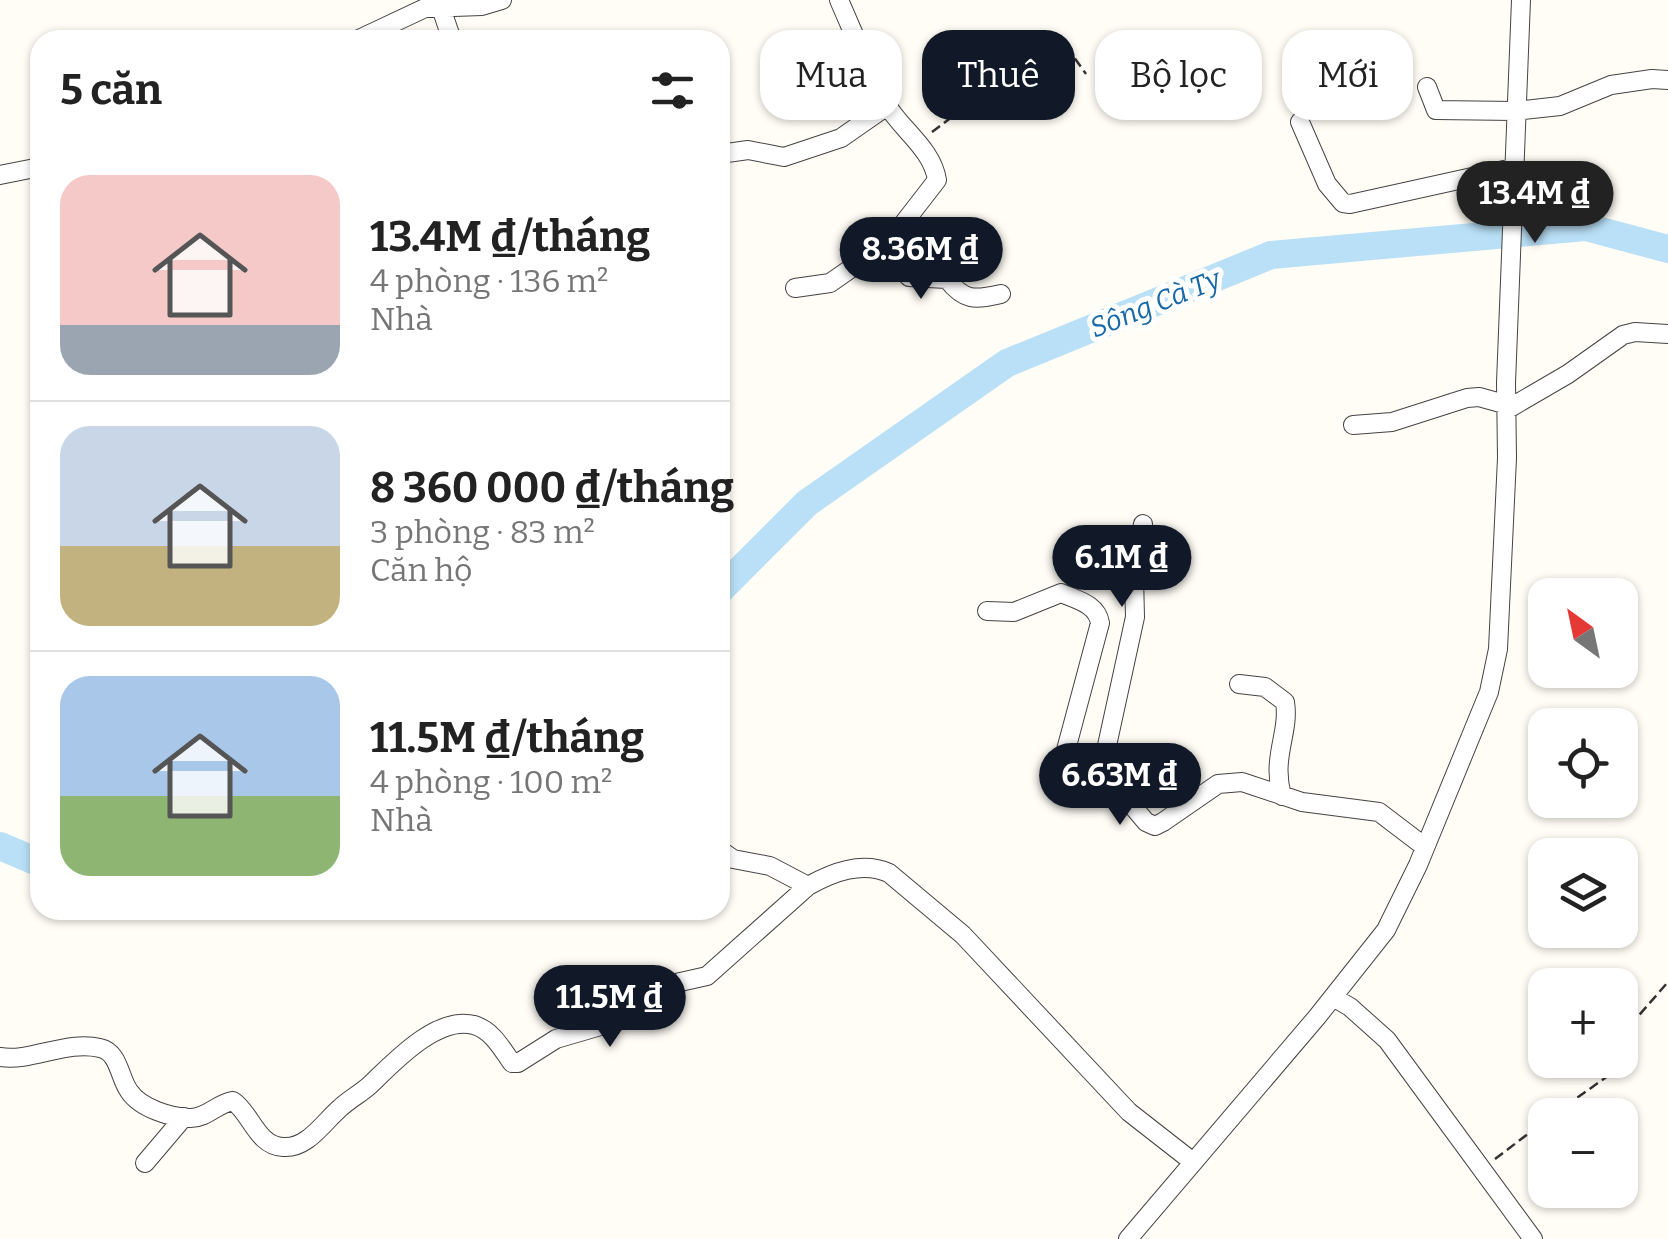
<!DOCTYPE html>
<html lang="vi">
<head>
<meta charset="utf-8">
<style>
	body { margin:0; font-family:Bitter,serif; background:#f6f6f6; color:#222; height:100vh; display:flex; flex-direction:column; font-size:38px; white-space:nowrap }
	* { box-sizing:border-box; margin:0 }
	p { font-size:32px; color:#767676 }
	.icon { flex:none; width:55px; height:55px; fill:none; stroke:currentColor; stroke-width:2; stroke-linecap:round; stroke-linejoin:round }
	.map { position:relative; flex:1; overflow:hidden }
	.drawer { position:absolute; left:30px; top:30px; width:700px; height:890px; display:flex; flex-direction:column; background:#fff; border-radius:30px; box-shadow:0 2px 8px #0004 }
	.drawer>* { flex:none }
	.banner { position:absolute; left:760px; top:30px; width:758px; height:90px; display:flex; gap:20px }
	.needle { width:65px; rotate:327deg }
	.tools { position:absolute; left:1528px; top:578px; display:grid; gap:20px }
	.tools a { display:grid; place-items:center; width:110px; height:110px; border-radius:20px; background:#fff; box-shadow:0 2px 8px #0004; font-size:50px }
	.price { position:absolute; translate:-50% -85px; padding:0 22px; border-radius:35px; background:#111827; color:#fff; font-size:32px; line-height:65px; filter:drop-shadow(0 2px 5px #0008) }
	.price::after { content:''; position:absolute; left:50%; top:60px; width:30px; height:22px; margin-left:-15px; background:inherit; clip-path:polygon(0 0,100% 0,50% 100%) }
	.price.active { background:#222; color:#fff }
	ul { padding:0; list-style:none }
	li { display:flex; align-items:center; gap:30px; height:250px; padding:0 30px }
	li+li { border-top:2px solid #e0e0e0 }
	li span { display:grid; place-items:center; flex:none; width:280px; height:200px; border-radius:30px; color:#555 }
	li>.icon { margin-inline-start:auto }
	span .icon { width:120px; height:120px; fill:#fffc; stroke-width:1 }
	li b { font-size:42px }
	h2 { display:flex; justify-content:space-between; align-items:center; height:120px; padding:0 30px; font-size:42px }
	.pill { padding:0 35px; border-radius:30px; background:#fff; box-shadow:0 2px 8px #0004; font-size:35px; line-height:90px }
	.pill.active { background:#111827; color:#fff }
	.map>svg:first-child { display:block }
</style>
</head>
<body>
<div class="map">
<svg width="1668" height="1239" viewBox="0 0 1668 1239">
	<rect width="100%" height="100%" fill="#fffdf5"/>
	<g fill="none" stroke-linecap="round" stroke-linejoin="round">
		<path stroke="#b9e0f7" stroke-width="28" d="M720 590 807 503 1007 363 1271 255 1586 227 1668 249
			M0 846 40 863"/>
		<defs>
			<path id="minor" d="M440 5 452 40
				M357 40 425 8 482 6 502 0
				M1427 87 1436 110 1515 111 1560 106 1611 85 1652 79 1668 80
				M813 89 864 58
				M1300 122 1327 184 1343 203 1350 204 1513 168
				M720 154 748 150 784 157 841 138 887 106
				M0 175 40 167
				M898 232 903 270 909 277 947 279C964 301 974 300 1001 294
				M720 264V273
				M795 288 830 283 889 242 937 180C932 148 900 129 885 102 868 69 854 34 839 0
				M1508 409 1568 374 1623 335 1635 332 1668 334
				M1353 425 1392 422 1467 398 1479 397 1508 405
				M1143 524 1134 576 1135 617 1103 764V771L1146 822 1155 826 1163 822 1218 784 1242 782 1302 802 1379 812 1425 847
				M987 611 1014 612 1061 593C1077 600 1097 604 1100 623L1063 761C1071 778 1087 773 1103 771
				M1239 684 1265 687 1285 702C1290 733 1271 757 1282 796
				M720 850 733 859 770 866 808 886
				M1333 997 1350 1007 1387 1040 1533 1239
				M0 1057C32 1062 66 1040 100 1048 119 1052 119 1077 129 1091 140 1108 171 1118 191 1118 207 1118 218 1103 233 1101 251 1113 257 1146 283 1147 307 1149 323 1123 339 1109 348 1100 360 1094 370 1085 393 1063 437 1015 474 1025 492 1030 502 1049 512 1063H518L556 1039 621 1020 676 983 707 976 808 886C833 872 862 861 889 873L963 935 1129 1112 1193 1162
				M145 1163 184 1117
				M1128 1239 1317 1017 1386 930 1418 865 1489 692 1498 649 1507 458 1506 383 1521 0"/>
		</defs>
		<use href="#minor" stroke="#444" stroke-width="20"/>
		<path stroke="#333" stroke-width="2.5" stroke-dasharray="10 5" stroke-linecap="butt" d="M932 132 1051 42 1066 46 1086 74
			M1620 1037 1668 982
			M1553 1115 1612 1073 1616 1060
			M1495 1159 1545 1121"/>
		<use href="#minor" stroke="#fff" stroke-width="18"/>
	</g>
	<g text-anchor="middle" stroke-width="10" stroke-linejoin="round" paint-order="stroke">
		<g font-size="28" font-style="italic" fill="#1768a6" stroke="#fff">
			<text transform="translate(1155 303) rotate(-22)" y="10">Sông Cà Ty</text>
		</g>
	</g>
</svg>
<div class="tools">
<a><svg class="needle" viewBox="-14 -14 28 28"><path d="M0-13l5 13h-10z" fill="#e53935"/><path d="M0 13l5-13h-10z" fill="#767676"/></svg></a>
<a><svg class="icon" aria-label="locate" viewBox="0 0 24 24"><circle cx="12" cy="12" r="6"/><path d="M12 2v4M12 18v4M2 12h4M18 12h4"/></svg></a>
<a><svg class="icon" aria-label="layers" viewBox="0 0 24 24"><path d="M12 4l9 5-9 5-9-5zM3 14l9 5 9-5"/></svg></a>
<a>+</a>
<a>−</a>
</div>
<b class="price active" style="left:1535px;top:246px">13.4M ₫</b>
<b class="price" style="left:921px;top:302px">8.36M ₫</b>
<b class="price" style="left:1122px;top:610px">6.1M ₫</b>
<b class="price" style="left:1120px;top:828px">6.63M ₫</b>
<b class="price" style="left:610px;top:1050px">11.5M ₫</b>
<div class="banner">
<a class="pill">Mua</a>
<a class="pill active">Thuê</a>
<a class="pill">Bộ lọc</a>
<a class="pill">Mới</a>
</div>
<section class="drawer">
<h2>5 căn<svg class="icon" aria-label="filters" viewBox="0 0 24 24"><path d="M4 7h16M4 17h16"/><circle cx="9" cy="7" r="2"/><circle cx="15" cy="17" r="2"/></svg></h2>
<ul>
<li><span style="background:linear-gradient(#f6c9c9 75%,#9aa5b1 0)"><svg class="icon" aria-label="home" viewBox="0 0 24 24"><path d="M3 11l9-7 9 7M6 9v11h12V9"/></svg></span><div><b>13.4M ₫/tháng</b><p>4 phòng · 136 m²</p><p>Nhà</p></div></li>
<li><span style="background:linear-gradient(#c9d6e8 60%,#c2b280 0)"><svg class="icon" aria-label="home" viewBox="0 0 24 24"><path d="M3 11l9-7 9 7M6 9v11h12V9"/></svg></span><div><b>8 360 000 ₫/tháng</b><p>3 phòng · 83 m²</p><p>Căn hộ</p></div></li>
<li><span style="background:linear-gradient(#a9c7e8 60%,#8fb573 0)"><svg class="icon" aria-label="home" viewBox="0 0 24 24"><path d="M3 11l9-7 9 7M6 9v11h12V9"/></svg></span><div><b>11.5M ₫/tháng</b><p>4 phòng · 100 m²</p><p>Nhà</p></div></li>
</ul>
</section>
</div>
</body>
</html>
